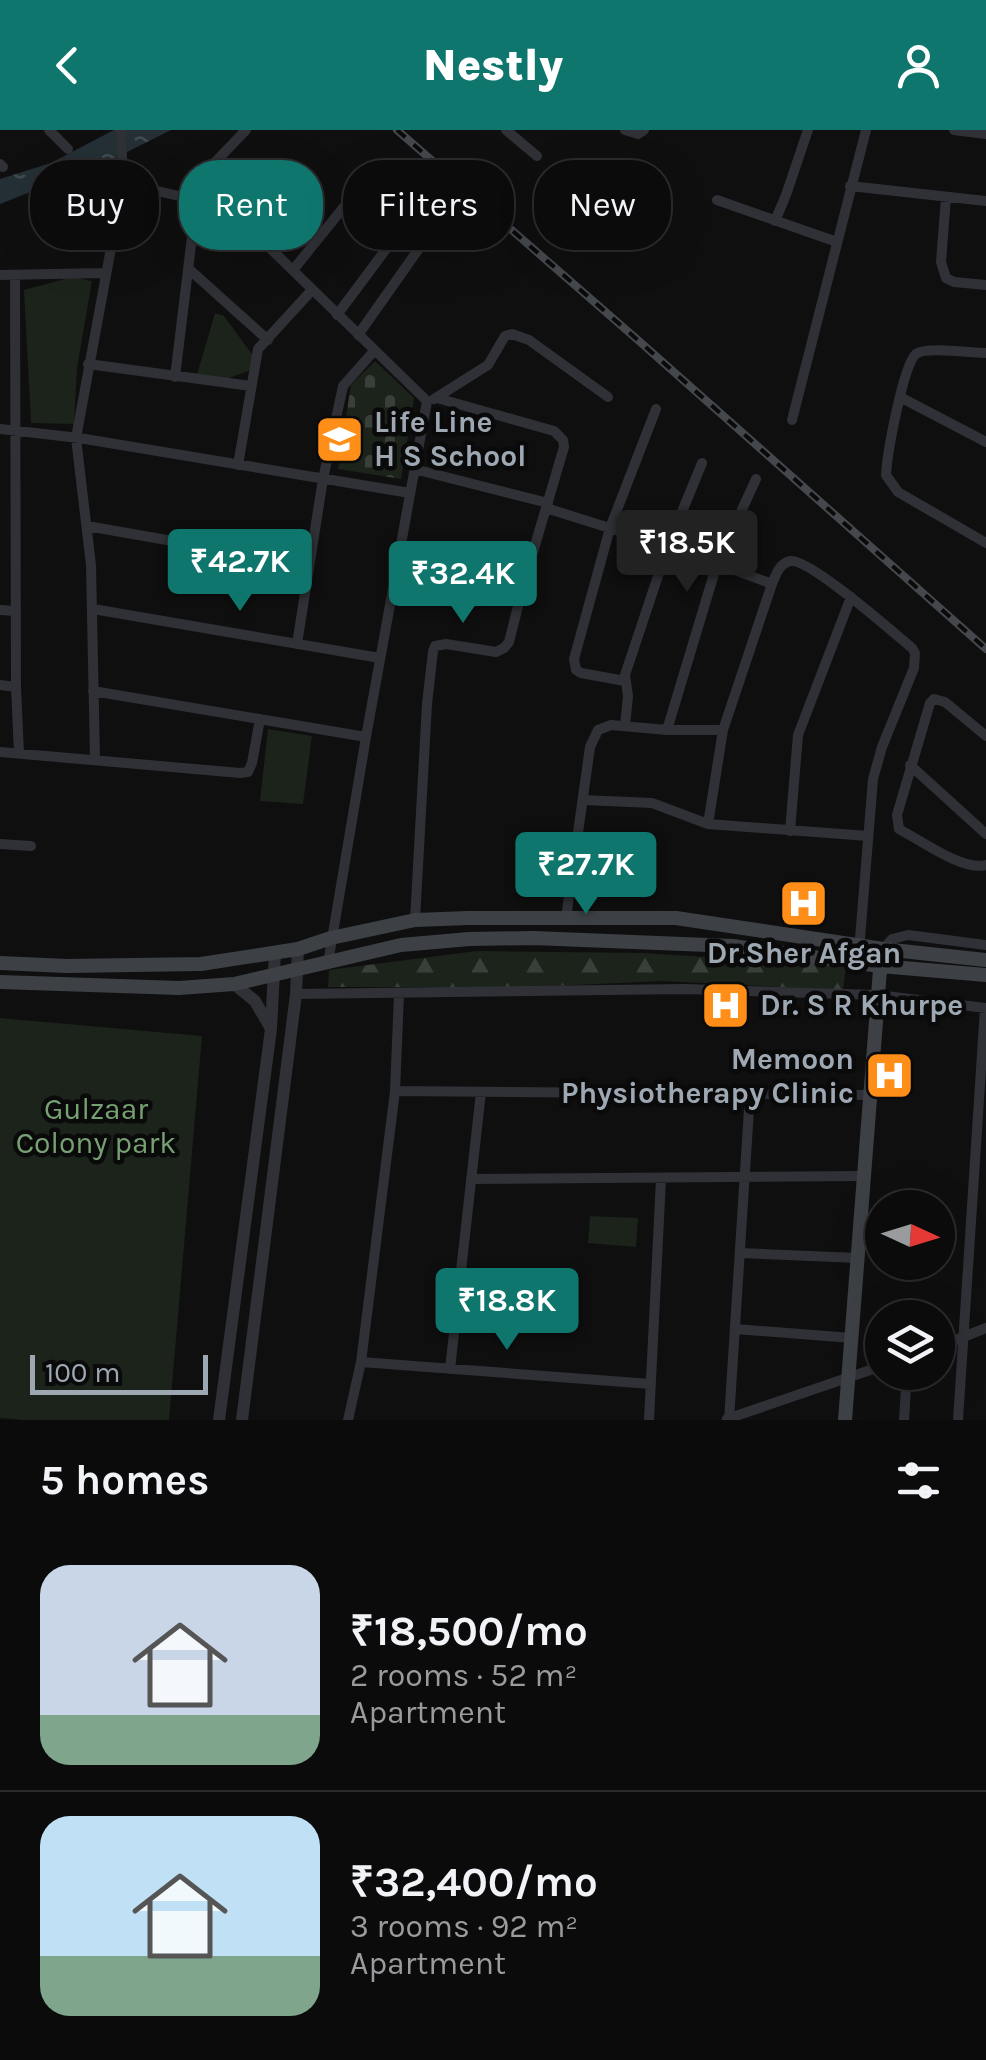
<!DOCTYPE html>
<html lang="en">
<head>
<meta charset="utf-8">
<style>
	body { margin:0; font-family:Karla,sans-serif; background:#141415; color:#f1f3f6; height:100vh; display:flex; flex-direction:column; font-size:38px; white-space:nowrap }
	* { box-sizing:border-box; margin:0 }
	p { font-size:32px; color:#9a9b9d }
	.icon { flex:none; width:55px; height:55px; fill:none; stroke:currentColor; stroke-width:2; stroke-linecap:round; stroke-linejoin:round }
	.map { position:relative; height:1290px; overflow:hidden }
	.drawer { display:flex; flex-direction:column; background:#0b0b0c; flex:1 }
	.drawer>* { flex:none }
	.top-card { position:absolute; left:30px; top:30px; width:928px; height:90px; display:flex; gap:20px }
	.needle { width:65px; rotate:94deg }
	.fabs { position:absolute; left:865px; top:1060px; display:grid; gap:20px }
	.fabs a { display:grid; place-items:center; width:90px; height:90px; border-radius:50%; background:#0b0b0c; box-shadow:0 10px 40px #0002,0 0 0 2px #2b2b2d; font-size:50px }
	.scale { position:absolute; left:30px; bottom:25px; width:178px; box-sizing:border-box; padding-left:10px; border:5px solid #9ea8b3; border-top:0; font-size:28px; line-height:35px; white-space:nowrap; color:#9ea8b3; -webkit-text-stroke:8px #0a0a0b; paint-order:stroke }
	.price { position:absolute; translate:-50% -85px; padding:0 22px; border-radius:10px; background:#0f766e; color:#fff; font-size:32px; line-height:65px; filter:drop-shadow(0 2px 5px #0008) }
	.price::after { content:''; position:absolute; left:50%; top:60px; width:30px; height:22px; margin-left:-15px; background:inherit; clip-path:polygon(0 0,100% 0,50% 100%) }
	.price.selected { background:#222; color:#fff }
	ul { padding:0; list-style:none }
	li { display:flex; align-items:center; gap:30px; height:250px; padding:0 40px }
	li+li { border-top:2px solid #2b2b2d }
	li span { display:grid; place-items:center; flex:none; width:280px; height:200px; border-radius:30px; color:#555 }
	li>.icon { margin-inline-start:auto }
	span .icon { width:120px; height:120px; fill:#fffc; stroke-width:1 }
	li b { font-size:42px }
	h2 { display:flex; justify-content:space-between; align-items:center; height:120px; padding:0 40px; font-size:42px }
	.pill { padding:0 35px; border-radius:40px; background:#0b0b0c; box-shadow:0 10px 40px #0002,0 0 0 2px #2b2b2d; font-size:35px; line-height:90px }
	.pill.selected { background:#0f766e; color:#fff }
	header { display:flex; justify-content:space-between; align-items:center; height:130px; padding:0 40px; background:#0f766e; color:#fff; font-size:45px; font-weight:800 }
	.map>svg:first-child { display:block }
</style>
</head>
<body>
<header><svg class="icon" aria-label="back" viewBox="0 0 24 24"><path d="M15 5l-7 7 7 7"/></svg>Nestly<svg class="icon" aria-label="person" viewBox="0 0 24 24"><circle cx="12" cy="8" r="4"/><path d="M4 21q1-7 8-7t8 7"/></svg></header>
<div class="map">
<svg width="986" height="1290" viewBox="0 0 986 1290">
	<defs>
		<pattern id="forest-firs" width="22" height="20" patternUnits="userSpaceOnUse" patternTransform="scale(2.5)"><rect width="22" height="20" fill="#1b231b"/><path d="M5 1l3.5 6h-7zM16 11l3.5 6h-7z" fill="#39403a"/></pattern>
		<pattern id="cemetery-stones" width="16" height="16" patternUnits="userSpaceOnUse" patternTransform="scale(2.5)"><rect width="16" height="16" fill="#1b231b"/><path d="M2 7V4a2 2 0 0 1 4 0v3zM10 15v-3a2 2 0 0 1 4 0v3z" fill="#39403a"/></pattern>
		<pattern id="water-ripples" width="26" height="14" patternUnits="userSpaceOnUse" patternTransform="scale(2.5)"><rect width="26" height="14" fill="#243035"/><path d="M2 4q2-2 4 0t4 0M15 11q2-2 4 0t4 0" fill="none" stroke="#404b50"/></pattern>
	</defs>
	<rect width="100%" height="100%" fill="#0f0f10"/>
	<path fill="#1b231b" d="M72 147 92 151 77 238 74 294 31 293 24 160Z
		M215 183 224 186 254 227V239L229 248H196Z
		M268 599 312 606 303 674 260 671Z
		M0 888 202 906 169 1290H24L0 1288Z
		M590 1086 638 1088 636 1117 588 1113Z"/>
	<path fill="url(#forest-firs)" d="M477 821 642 823 846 836 843 860 663 851 529 857H328L329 840Z"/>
	<path fill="url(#cemetery-stones)" d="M375 231 414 268 401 349 338 339 351 255Z"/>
	<path fill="url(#water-ripples)" d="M114 0H171L109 31 0 74V49L51 33Z"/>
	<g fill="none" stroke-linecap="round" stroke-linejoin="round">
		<path stroke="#2f3136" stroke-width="10" d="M49 0 68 19
			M506 0 537 26
			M625 0 638 4 644 0
			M954 0 986 4
			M0 34 3 37
			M199 49 427 271
			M123 53 196 70
			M850 56 986 71
			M946 67 941 132 946 148 954 152 986 155
			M717 70 837 112
			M775 91 786 65 808 0
			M190 140 268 210
			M293 140 368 47
			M0 145 105 143
			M15 146 16 557 19 623
			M337 185 404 95
			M358 205 449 76
			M986 223C972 223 925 216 916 224 903 235 887 325 886 345L898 362 986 413
			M88 234 251 256
			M175 247 199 49 246 0
			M900 267 986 312
			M434 269 488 235 505 206 512 204 529 210 608 267
			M792 290 866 0
			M0 299 79 308 410 363
			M238 335 258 219 312 160
			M414 339 548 373
			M546 378 695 425 772 454
			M87 396 309 435
			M400 420 523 456
			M93 479 380 528
			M0 480 15 481
			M297 514 323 349 343 256 374 221
			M625 551 581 543 576 540 574 529 610 398 656 279
			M0 555 16 557
			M93 561 366 607
			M625 596 628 566 625 545 668 416 702 333
			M667 600 717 434 756 349
			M986 606 945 572 934 569 930 573 897 685 899 699 906 703C926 714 964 741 986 735
			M0 622 240 643 248 642 252 633 260 589
			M95 630 91 435 76 308 123 53 121 0
			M910 635 986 704
			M583 670 652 673 708 694 868 706
			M708 694 723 600 772 454C776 445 779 433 791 431 810 429 894 503 912 518L915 523 914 538 882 617 873 649 858 833
			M790 701 798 605 851 467
			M0 714 31 716
			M566 788 590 617 598 600 611 595 667 600H723
			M415 790 427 574 433 521 435 516 446 514 496 522 504 518 509 512 523 456 564 317 563 310 554 301 437 268
			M883 819 892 809 908 805 986 815
			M328 833 366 607 427 271
			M296 864 685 859 877 865 986 878
			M395 961 870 965
			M471 1049 864 1046
			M740 1123 858 1128
			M735 1199 852 1208
			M938 1217 986 1198
			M361 1232 651 1254
			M450 1239 481 962
			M727 1289 882 1236
			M348 1290 361 1232 395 961 399 864
			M649 1290 661 1049
			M729 1290 750 964
			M904 1290 907 1242
			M958 1290 985 878"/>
		<path stroke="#2f3136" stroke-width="12" d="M234 854 255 871 270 897
			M219 1290 271 899 275 822
			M242 1290 296 864 298 819"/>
		<path stroke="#3d4146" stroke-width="14" d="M0 833 67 836 201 834 298 819 331 808 415 790 468 788H676L883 819 986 830
			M0 852 179 858 234 854 401 815 469 809 533 808 733 816 880 836 986 845
			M845 1290 881 827"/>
		<defs>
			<path id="rail" d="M397 0 639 211 986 519"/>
		</defs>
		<use href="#rail" stroke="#44484d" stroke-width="8"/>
		<use href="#rail" stroke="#0a0a0b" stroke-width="4" stroke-dasharray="11" stroke-linecap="butt"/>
	</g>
	<defs>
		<symbol id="school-square" viewBox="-11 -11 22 22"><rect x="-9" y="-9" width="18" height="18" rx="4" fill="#ff8e18" stroke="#0a0a0b"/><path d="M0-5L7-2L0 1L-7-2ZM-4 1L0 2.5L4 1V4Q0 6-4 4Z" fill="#fff"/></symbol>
		<symbol id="hospital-square" viewBox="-11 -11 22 22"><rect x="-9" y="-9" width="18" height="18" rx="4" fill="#ff8e18" stroke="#0a0a0b"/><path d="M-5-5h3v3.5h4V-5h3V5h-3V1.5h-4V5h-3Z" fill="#fff"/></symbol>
	</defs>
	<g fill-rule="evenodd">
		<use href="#school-square" x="312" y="282" width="55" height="55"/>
		<use href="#hospital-square" x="776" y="746" width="55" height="55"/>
		<use href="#hospital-square" x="698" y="848" width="55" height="55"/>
		<use href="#hospital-square" x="862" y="918" width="55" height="55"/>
	</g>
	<g text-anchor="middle" stroke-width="9" stroke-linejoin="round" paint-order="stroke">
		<g font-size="30" font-weight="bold" fill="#9ea8b3" stroke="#0a0a0b" text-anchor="start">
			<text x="374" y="302">Life Line<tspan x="374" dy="34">H S School</tspan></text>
			<text x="804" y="833" text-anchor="middle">Dr.Sher Afgan</text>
			<text x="760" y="885">Dr. S R Khurpe</text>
			<text x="854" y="939" text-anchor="end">Memoon<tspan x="854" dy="34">Physiotherapy Clinic</tspan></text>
		</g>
		<g font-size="30" fill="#77a173" stroke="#0a0a0b">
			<text x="96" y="989">Gulzaar<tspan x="96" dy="34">Colony park</tspan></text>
		</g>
	</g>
</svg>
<div class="fabs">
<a><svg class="needle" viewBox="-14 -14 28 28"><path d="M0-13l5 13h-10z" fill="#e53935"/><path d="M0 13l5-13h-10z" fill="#9a9b9d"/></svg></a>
<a><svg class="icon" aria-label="layers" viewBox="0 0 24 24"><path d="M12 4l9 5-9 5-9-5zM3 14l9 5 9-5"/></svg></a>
</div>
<div class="scale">100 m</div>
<b class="price selected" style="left:687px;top:465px">₹18.5K</b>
<b class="price" style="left:240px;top:484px">₹42.7K</b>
<b class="price" style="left:463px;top:496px">₹32.4K</b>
<b class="price" style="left:586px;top:787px">₹27.7K</b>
<b class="price" style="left:507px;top:1223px">₹18.8K</b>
<div class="top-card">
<a class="pill">Buy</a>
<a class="pill selected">Rent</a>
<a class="pill">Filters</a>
<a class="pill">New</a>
</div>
</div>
<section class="drawer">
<h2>5 homes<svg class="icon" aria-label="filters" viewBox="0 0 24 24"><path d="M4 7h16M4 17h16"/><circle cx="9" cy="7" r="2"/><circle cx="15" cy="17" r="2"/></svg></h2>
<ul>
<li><span style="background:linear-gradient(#c9d6e8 75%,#7fa58c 0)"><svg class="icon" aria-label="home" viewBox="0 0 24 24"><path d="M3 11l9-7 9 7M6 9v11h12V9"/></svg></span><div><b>₹18,500/mo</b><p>2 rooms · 52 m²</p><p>Apartment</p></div></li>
<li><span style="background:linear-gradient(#bfe0f5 70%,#7fa58c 0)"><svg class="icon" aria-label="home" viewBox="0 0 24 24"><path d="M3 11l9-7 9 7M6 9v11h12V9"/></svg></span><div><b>₹32,400/mo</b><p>3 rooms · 92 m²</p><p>Apartment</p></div></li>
</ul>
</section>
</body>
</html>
